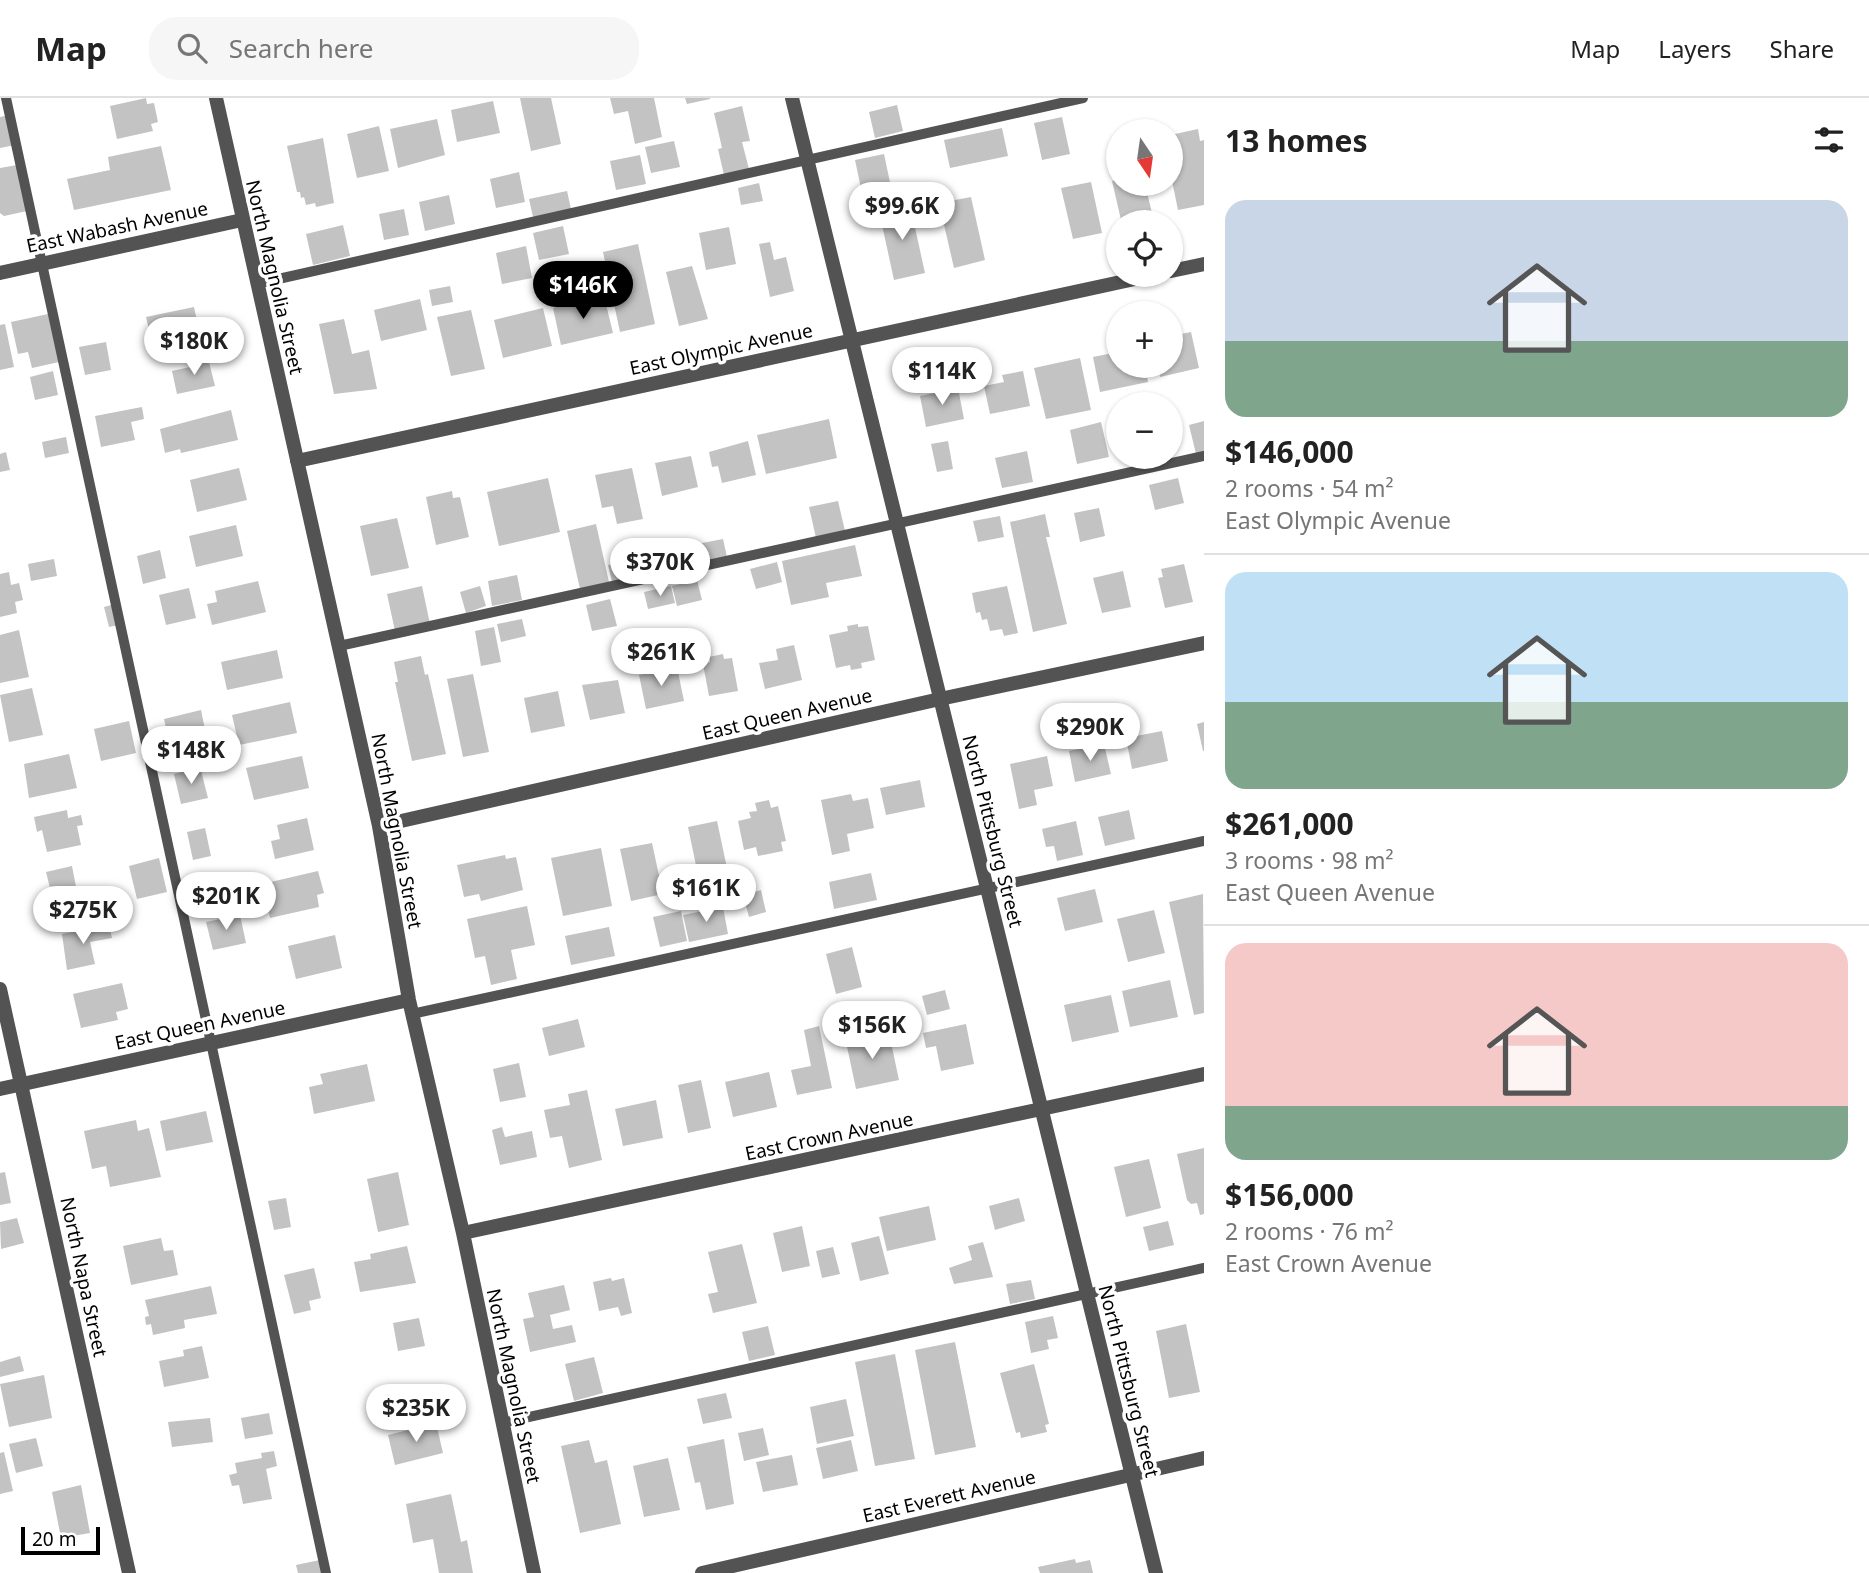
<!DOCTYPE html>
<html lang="en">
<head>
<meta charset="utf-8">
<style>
	body { margin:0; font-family:"Noto Sans",sans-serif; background:#f6f6f6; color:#222; height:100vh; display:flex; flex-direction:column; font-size:26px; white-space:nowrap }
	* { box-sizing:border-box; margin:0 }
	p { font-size:23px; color:#767676 }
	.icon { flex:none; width:38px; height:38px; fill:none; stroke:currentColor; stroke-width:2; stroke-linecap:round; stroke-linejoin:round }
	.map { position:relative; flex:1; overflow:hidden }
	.details { display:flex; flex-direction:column; background:#fff; width:665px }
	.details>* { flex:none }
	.needle { width:46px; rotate:167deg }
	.buttons { position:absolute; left:1106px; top:21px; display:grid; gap:14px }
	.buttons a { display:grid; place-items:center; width:77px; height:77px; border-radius:50%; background:#fff; box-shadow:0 2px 5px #0004; font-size:35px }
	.scale { position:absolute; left:21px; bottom:18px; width:79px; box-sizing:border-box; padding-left:7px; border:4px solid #000; border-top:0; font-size:19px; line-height:24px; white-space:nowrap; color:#000; -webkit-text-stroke:5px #fff; paint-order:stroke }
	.price { position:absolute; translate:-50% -60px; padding:0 16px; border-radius:24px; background:#fff; color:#222; font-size:23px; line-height:46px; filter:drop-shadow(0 2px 4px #0008) }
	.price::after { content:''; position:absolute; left:50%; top:42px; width:21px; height:16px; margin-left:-10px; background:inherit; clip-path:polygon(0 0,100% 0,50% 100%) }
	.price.selected { background:#000; color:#fff }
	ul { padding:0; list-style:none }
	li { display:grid; align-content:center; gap:14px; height:371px; padding:0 21px }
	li+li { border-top:2px solid #e0e0e0 }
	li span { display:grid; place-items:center; height:217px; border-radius:21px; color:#555 }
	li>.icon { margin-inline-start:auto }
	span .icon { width:126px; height:126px; fill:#fffc; stroke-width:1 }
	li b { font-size:30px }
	h2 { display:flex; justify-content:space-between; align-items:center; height:84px; padding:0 21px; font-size:30px }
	header { display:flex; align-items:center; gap:42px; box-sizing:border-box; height:98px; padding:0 35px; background:#fff; border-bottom:2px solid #e0e0e0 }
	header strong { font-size:33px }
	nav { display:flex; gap:38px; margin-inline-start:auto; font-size:24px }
	.search { width:490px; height:63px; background:#f6f6f6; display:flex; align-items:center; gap:18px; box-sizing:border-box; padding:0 24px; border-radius:28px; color:#767676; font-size:26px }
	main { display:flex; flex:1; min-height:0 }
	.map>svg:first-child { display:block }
</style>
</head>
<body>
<header>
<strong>Map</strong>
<div class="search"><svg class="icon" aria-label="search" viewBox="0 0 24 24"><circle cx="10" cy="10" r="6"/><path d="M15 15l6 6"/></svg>Search here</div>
<nav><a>Map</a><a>Layers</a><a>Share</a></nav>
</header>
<main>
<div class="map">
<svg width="1204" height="1475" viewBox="0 0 1204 1475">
	<rect width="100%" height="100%" fill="#fff"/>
	<path fill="#c3c3c3" d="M146 0 147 6 154 5 158 24 151 26 153 33 117 41 110 8Z
		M520 0H551L561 46 531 53Z
		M610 0H654L662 39 635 46 628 13 614 16Z
		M685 0H710V1L687 6Z
		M493 3 500 35 457 44 451 12Z
		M897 7 903 33 875 40 869 14Z
		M742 8 750 43 742 44 749 71 724 77 718 51 722 50 714 15Z
		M9 17 15 47 0 50V19Z
		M1062 19 1070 56 1042 62 1034 25Z
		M437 21 445 57 398 70 390 31Z
		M379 28 389 73 357 80 347 36Z
		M1002 30 1008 58 950 70 944 42Z
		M1198 31 1200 43 1204 42V107L1178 112 1171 78V49L1178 48 1175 36Z
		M323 40 334 105 316 109 315 105 306 107 304 99 301 100 300 94H297L287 48Z
		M674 43 680 69 651 75 645 49Z
		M161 48 171 92 74 112 67 81 110 72 108 59Z
		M884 56 891 89 862 95 855 62Z
		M640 57 646 86 616 92 610 63Z
		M17 67 27 113 4 118 0 115V70Z
		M519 74 525 104 496 110 490 81Z
		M1118 82V86H1145L1152 115 1121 122 1112 83Z
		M1091 84 1102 135 1073 141 1061 90Z
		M759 85 763 103 741 107 738 90Z
		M567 93 571 111 533 119 529 101Z
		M449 97 455 126 425 133 419 104Z
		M971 99 985 162 954 170 939 105Z
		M910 107 925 175 894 182 879 113Z
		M404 111 409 137 384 142 379 116Z
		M343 127 350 158 313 167 306 136Z
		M563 128 569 156 539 162 533 135Z
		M729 129 736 166 706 172 699 135Z
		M770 144 774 162 786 159 794 193 770 199 759 146Z
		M638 146 655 226 620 234 603 154Z
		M526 148 532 180 502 186 496 155Z
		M692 168 708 221 679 228 666 174Z
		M450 188 453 204 432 208 429 192Z
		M604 198 613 235 561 247 553 210Z
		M420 201 427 232 381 243 374 212Z
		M194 209 202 246 155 257 146 219Z
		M543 210 552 248 503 260 494 222Z
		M471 212 485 271 451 278 437 219Z
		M48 216 59 264 32 270 28 254 18 256 11 224Z
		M344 221 352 256 369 252 377 291 334 296 319 226Z
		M5 226 14 269 0 272V227Z
		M1191 234 1199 270 1160 279 1158 268H1171V238Z
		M106 244 111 272 85 277 79 249Z
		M1118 254V268H1145L1148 284 1100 294 1093 259Z
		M208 260 215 288 177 296 172 273 190 269 189 264Z
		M1080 260 1091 312 1046 321 1034 270Z
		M53 273 58 297 35 302 30 279Z
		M1023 273 1030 308 990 316 984 288 1004 284 1002 277Z
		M958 290 964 321 926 329 920 298Z
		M142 309 144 321 131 324 135 342 101 349 95 318Z
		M231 312 238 342 181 355 180 351 165 355 160 331Z
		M829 321 837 360 766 376 757 337Z
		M1204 323V354L1196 356 1189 327Z
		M1101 324 1109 359 1077 366 1070 332Z
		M66 339 69 355 45 360 42 344Z
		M748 343 756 377 722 385 718 368 712 369 709 354Z
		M948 343 953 371 937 374 931 346Z
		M1027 353 1033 384 1002 390 995 360Z
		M6 354 10 372 0 374V356Z
		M691 358 698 389 662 398 655 365Z
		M239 370 247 402 197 414 190 382Z
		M632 370 643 421 617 426 613 408 602 410 595 377Z
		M548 380 560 434 499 448 487 394Z
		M1178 380 1184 405 1155 412 1149 387Z
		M452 393 453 400 460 399 469 439 436 447 426 399Z
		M838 403 845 433 816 440 809 409Z
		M1099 410 1105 438 1080 444 1074 415Z
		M1045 416 1050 439H1046L1067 526 1033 534 1010 424Z
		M1000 418 1004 439 978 444 973 423Z
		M397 420 409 470 371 478 360 428Z
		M596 426 609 484 580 491 567 433Z
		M236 427 243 458 196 469 189 438Z
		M723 441 727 459 701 464 697 446Z
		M855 447 862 478 826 485 829 499 791 507 782 463Z
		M160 452 166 480 143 486 137 458Z
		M54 461 57 478 31 483 28 466Z
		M636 461 640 478 612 484 608 467Z
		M777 464 782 484 756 491 750 471Z
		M1184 466 1193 504 1165 510 1158 480 1163 479 1161 471Z
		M1123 473 1131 509 1102 515 1093 480Z
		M9 474 11 487 19 485 23 502 15 504 17 515 0 519V476Z
		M517 477 522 502 492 508 488 483Z
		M697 482 702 502 677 508 672 488Z
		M258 483 266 514 212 527 207 506 217 504 215 493Z
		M422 488 430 526 395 533 387 496Z
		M480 488 486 508 466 515 460 494Z
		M671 488 675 505 648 511 644 494Z
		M1007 488 1018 535 1004 538 1002 531 990 533 987 521 982 522 980 514 976 515 972 495Z
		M189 490 196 520 166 527 159 497Z
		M610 501 617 528 592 533 586 507Z
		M115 506 119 527 109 529 104 509Z
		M522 521 526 538 501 544 497 526Z
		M858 526V529L868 528 875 562 861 565 862 570 851 572 850 567 836 570 829 537 848 533 847 528Z
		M494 529 501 564 481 568 475 533Z
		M19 532 29 579 0 585V537Z
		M794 547 802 582 765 591 759 565 778 562 776 551Z
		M277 552 283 580 227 592 221 564Z
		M723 556 724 561 732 560 738 593 709 598 703 566 710 564 709 559Z
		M421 558 425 577 428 576 446 656 412 663 395 584H398L394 564Z
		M677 569 684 603 646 611 639 577Z
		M473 576 489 654 463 659 447 581Z
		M618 582 625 615 590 622 582 587Z
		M32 590 43 637 9 644 0 597Z
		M558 593 565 628 531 635 524 600Z
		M290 604 297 635 239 647 232 617Z
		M201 612 209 651 172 659 164 621Z
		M129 623 136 655 101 663 94 631Z
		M1204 624V653H1203L1197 626Z
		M1162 633 1168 663 1132 671 1126 640Z
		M1104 646 1111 676 1075 684 1069 653Z
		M69 656 77 690 29 700 24 666Z
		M302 658 309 690 254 702 246 670Z
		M1047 658 1053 688 1034 692 1037 707 1019 711 1010 666Z
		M200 669 208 700 181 706 174 676Z
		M920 682 925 709 886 717 880 690Z
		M851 696 853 703 868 700 874 730 847 736 850 753 832 757 821 702Z
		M769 702 771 710 778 708 786 743 781 744 783 753 758 758 756 749 744 752 738 723 751 720 749 714 757 713 755 705Z
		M67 712 68 720 81 717 83 727 77 728 81 747 47 754 42 732 37 734 34 719Z
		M1129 712 1135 741 1105 748 1098 719Z
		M307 720 314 752 275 761 271 743 280 741 277 727Z
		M717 723 727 770 698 777 688 729Z
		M1076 723 1083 757 1057 763 1054 748 1046 749 1042 731Z
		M205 730 211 758 193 762 187 734Z
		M652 745 663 796 631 803 620 751Z
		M601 750 612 808 563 818 551 760Z
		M505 757 506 761 516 759 523 792 481 803 479 796 464 799 457 767Z
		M159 760 167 794 137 801 129 768Z
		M72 768 77 794 97 790 101 806 55 816 52 801 47 802 45 791 50 790 46 774Z
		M318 773 324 795 317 797 319 809 270 820 262 786Z
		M871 775 877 802 834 811 829 784Z
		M1095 791 1103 824 1065 833 1057 800Z
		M761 792 766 814 749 819 743 797Z
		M1203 796 1204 915 1194 917 1169 804Z
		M527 808 535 847 511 852 517 881 491 887 485 858 475 860 467 821Z
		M723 809 728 836 689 844 683 817Z
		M1154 812 1165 855 1128 864 1117 821Z
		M681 813 687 843 660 849 653 819Z
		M240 817 246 845 213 852 206 824Z
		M109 826 112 840 90 844 95 866 67 872 62 836Z
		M609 829 615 858 571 867 565 838Z
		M335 837 342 870 296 881 288 848Z
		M852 849 862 889 836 896 826 856Z
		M1170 882 1178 919 1130 929 1122 893Z
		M122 885 128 911 116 914 118 922 81 930 73 896Z
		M945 892 950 911 927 917 922 898Z
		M1111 897 1119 934 1072 944 1064 907Z
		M578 921 585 949 549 958 542 930Z
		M966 926 974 966 941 973 936 948 926 950 923 935Z
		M819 928 832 990 797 997 791 972 811 968 804 932Z
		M889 935 899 982 856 991 846 944Z
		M519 965 526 999 500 1004 493 971Z
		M367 966 375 1003 314 1016 309 989 323 986 320 976Z
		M769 974 777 1009 733 1019 725 984Z
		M701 982 711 1030 688 1035 678 987Z
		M587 992 602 1062 569 1070 562 1038 550 1040 544 1012 570 1007 568 996Z
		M656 1002 663 1040 623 1048 615 1011Z
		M206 1013 213 1044 166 1053 160 1023Z
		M136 1022 138 1033 149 1030 161 1079 110 1089 106 1068 92 1071 84 1033Z
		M502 1029 505 1039 532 1033 537 1059 500 1067 492 1032Z
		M1204 1050V1116L1200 1117 1197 1105 1191 1106 1187 1102 1177 1056Z
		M1149 1061 1161 1110 1126 1119 1114 1069Z
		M5 1074 11 1105 0 1107V1075Z
		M398 1074 409 1127 378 1134 367 1081Z
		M286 1100 291 1129 274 1132 268 1103Z
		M1019 1100 1025 1123 995 1132 989 1108Z
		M929 1108 936 1142 887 1153 879 1119Z
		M17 1120 24 1145 1 1151 0 1124Z
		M1168 1123 1174 1147 1149 1153 1143 1129Z
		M802 1128 810 1168 782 1174 773 1135Z
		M879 1138 889 1176 860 1183 851 1145Z
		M161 1140 164 1153 173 1152 178 1177 131 1187 123 1148Z
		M983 1144 993 1179 954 1186 949 1170 972 1162 968 1148Z
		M742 1146 757 1205 713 1215 708 1196 718 1194 708 1154Z
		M407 1148 416 1185 360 1194 354 1164 371 1161 370 1156Z
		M833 1149 840 1176 822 1180 816 1153Z
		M314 1170 321 1200 309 1203 311 1212 294 1216 284 1177Z
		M611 1180 612 1183 624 1180 632 1215 621 1218 618 1209 599 1213 593 1184Z
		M1031 1182 1035 1201 1010 1206 1006 1186Z
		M564 1187 570 1212 550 1217 553 1231 572 1227 576 1244 530 1254 523 1221 534 1219 528 1195Z
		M211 1188 217 1216 184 1222 185 1230 153 1237 151 1226 146 1227 145 1219 149 1218 145 1202Z
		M1053 1218 1058 1240 1047 1242 1049 1251 1031 1255 1025 1224Z
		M419 1220 425 1248 398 1253 393 1225Z
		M1186 1226 1200 1294 1169 1300 1156 1233Z
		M768 1228 775 1257 749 1263 742 1234Z
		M955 1244 976 1349 935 1357 915 1252Z
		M202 1248 209 1280 164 1289 159 1263 184 1258 183 1252Z
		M895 1256 915 1361 875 1368 855 1264Z
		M20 1258 24 1273 0 1279V1264Z
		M594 1259 603 1295 574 1303 565 1266Z
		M1034 1266 1049 1326 1045 1327 1047 1334 1021 1340 1020 1334 1016 1335 1000 1275Z
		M44 1277 52 1320 9 1329 0 1286Z
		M726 1295 732 1320 703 1326 697 1301Z
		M846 1301 854 1338 817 1346 810 1309Z
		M269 1315 273 1336 245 1341 241 1320Z
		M210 1320 213 1344 172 1349 168 1324Z
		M436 1325 443 1355 395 1367 388 1337Z
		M763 1330 769 1357 744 1363 738 1335Z
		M36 1340 43 1368 16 1375 9 1346Z
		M724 1341 734 1406 706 1412 700 1384 695 1385 687 1349Z
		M589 1342 595 1365 607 1362 621 1426 580 1435 561 1348Z
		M851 1342 858 1373 823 1381 816 1350Z
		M274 1353 277 1368 266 1371 272 1401 243 1406 239 1387 232 1388 229 1377 237 1375 235 1365 262 1360 261 1355Z
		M4 1354 13 1393 0 1396V1355Z
		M792 1357 798 1387 763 1394 756 1364Z
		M668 1360 680 1412 644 1419 633 1368Z
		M81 1387 90 1435 61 1440 52 1394Z
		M451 1396 461 1444 467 1442 473 1475H439L433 1441 413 1445 406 1406Z
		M1075 1461 1076 1465 1090 1462 1093 1475H1040L1038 1469Z
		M320 1462 323 1475H298L296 1467Z"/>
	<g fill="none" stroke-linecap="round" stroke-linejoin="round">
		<path stroke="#535353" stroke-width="10" d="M6 0 326 1475
			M256 186 1083 0
			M339 548 1204 358
			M412 916 1204 743
			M502 1325 1204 1170"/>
		<path stroke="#535353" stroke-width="14" d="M216 0 379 728 409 902 463 1135 534 1475
			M792 0 1156 1475
			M1171 173 1204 166
			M0 175 242 122
			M297 363 1153 177
			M379 728 940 601 1204 545
			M0 891 129 1475
			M0 991 409 902
			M463 1135 1204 976
			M702 1475 1204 1360"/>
	</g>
	<g text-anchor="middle" stroke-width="7" stroke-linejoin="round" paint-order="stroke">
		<g font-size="19" fill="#000" stroke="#fff">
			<text transform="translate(117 129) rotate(-12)" y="7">East Wabash Avenue</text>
			<text transform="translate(275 179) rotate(77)" y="7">North Magnolia Street</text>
			<text transform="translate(721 251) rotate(-12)" y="7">East Olympic Avenue</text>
			<text transform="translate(787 616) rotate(-13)" y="7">East Queen Avenue</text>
			<text transform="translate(397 733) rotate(79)" y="7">North Magnolia Street</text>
			<text transform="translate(993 733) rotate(76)" y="7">North Pittsburg Street</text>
			<text transform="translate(200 927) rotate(-12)" y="7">East Queen Avenue</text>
			<text transform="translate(829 1038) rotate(-12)" y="7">East Crown Avenue</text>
			<text transform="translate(84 1179) rotate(78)" y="7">North Napa Street</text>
			<text transform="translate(1129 1283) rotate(76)" y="7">North Pittsburg Street</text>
			<text transform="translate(514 1288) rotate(78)" y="7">North Magnolia Street</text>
			<text transform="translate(949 1398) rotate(-13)" y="7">East Everett Avenue</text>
		</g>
	</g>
</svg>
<div class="buttons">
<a><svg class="needle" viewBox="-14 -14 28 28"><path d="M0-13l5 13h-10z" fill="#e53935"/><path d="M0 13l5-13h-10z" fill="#767676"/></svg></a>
<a><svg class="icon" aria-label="locate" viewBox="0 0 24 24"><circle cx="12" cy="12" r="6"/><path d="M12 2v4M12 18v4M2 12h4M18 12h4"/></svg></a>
<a>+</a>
<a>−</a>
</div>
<div class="scale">20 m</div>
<b class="price" style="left:902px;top:144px">$99.6K</b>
<b class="price selected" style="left:583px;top:223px">$146K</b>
<b class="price" style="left:194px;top:279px">$180K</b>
<b class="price" style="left:942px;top:309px">$114K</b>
<b class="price" style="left:660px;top:500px">$370K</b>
<b class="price" style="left:661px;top:590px">$261K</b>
<b class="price" style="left:1090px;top:665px">$290K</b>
<b class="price" style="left:191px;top:688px">$148K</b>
<b class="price" style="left:706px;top:826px">$161K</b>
<b class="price" style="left:226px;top:834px">$201K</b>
<b class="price" style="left:83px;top:848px">$275K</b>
<b class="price" style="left:872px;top:963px">$156K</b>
<b class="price" style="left:416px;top:1346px">$235K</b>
</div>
<section class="details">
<h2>13 homes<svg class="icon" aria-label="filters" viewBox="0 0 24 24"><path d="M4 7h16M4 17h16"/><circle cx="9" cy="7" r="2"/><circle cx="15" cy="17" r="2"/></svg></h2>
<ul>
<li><span style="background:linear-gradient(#c9d6e8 65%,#7fa58c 0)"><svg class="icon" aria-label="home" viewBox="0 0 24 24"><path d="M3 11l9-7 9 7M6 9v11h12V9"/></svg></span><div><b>$146,000</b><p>2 rooms · 54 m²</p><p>East Olympic Avenue</p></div></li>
<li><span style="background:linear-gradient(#bfe0f5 60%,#7fa58c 0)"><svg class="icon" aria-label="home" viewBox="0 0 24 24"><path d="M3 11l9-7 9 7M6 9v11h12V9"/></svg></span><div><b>$261,000</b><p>3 rooms · 98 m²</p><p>East Queen Avenue</p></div></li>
<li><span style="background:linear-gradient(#f6c9c9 75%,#7fa58c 0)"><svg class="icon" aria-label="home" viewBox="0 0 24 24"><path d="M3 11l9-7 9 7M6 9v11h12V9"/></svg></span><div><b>$156,000</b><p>2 rooms · 76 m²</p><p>East Crown Avenue</p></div></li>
</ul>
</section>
</main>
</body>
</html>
